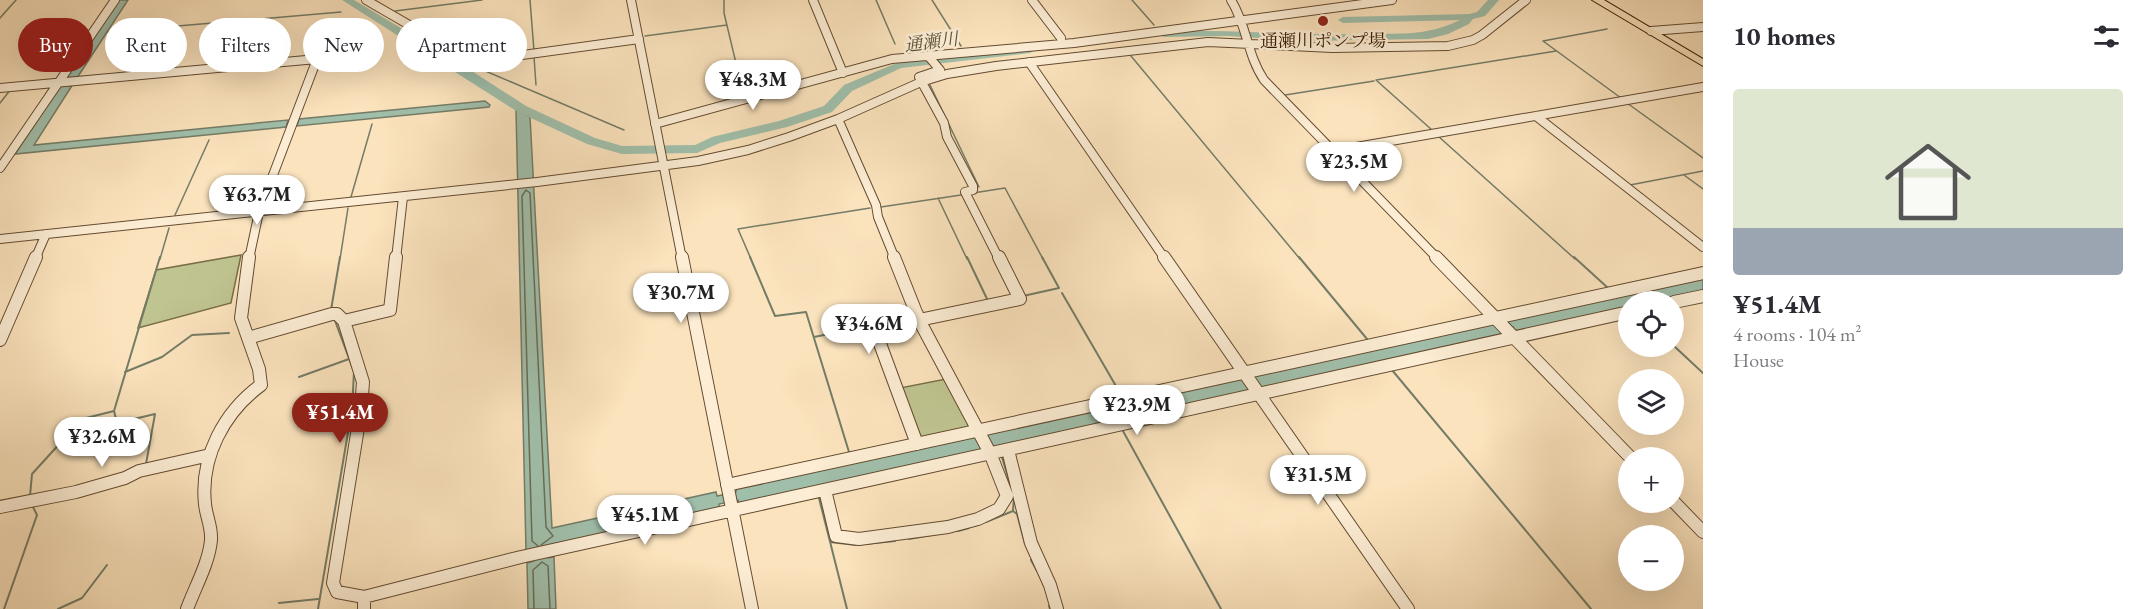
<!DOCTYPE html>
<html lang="en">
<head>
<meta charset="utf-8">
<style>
	body { margin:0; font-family:"EB Garamond","Noto Serif JP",serif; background:#f2f2f3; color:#2b2b33; height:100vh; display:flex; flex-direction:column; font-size:22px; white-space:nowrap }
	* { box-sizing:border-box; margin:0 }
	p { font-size:20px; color:#7c7c81 }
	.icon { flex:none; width:33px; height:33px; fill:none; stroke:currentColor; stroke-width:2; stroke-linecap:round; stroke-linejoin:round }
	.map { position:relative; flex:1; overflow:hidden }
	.sheet { display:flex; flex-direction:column; background:#fff; width:450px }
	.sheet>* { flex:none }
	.top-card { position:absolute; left:18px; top:18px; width:570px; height:54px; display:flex; gap:12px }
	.tools { position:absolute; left:1618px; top:291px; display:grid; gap:12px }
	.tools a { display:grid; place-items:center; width:66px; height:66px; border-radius:50%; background:#fff; box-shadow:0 6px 24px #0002; font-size:30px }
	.price { position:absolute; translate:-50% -51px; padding:0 14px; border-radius:21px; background:#fff; color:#222; font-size:20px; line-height:39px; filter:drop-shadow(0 2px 3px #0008) }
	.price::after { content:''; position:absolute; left:50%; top:36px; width:18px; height:14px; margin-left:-9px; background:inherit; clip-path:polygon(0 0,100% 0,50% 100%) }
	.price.selected { background:#8f2418; color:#fff }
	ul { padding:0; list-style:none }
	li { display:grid; align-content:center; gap:12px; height:318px; padding:0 30px }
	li+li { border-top:2px solid #e1e1e2 }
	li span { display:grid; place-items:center; height:186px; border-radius:6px; color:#555 }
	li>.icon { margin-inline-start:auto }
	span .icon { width:108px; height:108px; fill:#fffc; stroke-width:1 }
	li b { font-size:26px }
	h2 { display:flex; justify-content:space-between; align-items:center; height:72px; padding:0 30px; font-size:26px }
	.chip { padding:0 21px; border-radius:27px; background:#fff; box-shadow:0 6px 24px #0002; font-size:21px; line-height:54px }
	.chip.selected { background:#8f2418; color:#fff }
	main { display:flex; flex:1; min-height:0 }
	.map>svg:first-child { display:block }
</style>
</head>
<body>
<main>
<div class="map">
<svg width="1703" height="609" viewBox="0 0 1703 609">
	<rect width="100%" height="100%" fill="#fbe3bd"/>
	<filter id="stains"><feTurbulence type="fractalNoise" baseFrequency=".00333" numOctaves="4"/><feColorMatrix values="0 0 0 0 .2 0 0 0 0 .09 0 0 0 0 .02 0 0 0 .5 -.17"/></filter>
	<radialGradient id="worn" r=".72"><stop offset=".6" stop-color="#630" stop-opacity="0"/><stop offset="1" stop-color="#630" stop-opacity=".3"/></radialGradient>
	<path fill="#bfc490" stroke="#786e48" stroke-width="1.5" d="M241 255 231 303 138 328 156 270Z
		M946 379 971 426 970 429 920 440 900 388Z"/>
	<path fill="#a0bfab" stroke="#747c67" stroke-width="1.5" d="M118 0H128L77 78 65 79Z
		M73 84 34 145 288 120 286 127 15 154 61 85Z
		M485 101 490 105 489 107 297 126 299 119Z
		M516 109 530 117 552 528 716 492 717 496 736 492V488L976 435 988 437 986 433 1494 323 1510 325 1506 320 1703 277V290L1652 301 1629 302V307L1517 332 1513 327 1502 330 1505 334 739 503 738 500 719 504V508L547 546 548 558 554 557 556 609H528L527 563 534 561V549L526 551Z"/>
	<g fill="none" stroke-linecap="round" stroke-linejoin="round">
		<path stroke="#696c56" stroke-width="1.5" d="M538 546 532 541 522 196 526 190 530 193 546 527 553 536 541 545
			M534 609 533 570 542 562 548 566 550 609"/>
		<path stroke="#747c67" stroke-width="1.5" d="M530 0 534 51
			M724 0V13L740 80 720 83 725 99
			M876 0 895 44
			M932 0 961 46
			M1132 0 1154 25
			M395 11 482 0
			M0 18 16 0
			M1607 29 1543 41 1621 98
			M108 32 341 12
			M645 36 727 25
			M1131 56 1300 259
			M534 57 536 85
			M457 66 476 67 624 130
			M930 85 979 187
			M1285 95 1374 81
			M0 103 11 89
			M1627 103 1703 158
			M1432 130 1376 80 1556 51
			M1438 136 1575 259
			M1684 175 1703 189
			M1630 185 1703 171
			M973 193 1005 188 1043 259
			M351 197 372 124
			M938 198 967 259
			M881 207 961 195
			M175 215 209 140
			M160 259 169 228
			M340 259 348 208
			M751 259 738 229 870 208"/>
		<path stroke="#747c67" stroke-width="2" d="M750 257 775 316 806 312 849 452
			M967 257 988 301
			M1299 257 1367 339
			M1574 257 1608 288
			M1062 293 1120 393
			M1023 296 1059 288 1042 257
			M331 310 340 257
			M814 337 869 326
			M1674 346 1703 373
			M1392 370 1591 609
			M125 372 162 357 192 335 229 333
			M299 377 349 359
			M114 411 117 423 155 414 146 464
			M1123 431 1221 609
			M30 496 32 474 82 419 114 411 160 257
			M819 498 847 609
			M1013 511 1017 514 1025 544
			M986 522 1013 511 1014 497 1002 457
			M958 531 969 528
			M909 539 937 534
			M830 542 856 545
			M865 544 895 541
			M1031 560 1037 571
			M279 603 318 599
			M1049 606 1050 609
			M4 609 37 515 33 507
			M58 609 82 598 107 565
			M318 609 352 409 354 372 334 318"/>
		<path fill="#a0bfab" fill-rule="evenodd" d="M342 0H354L461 64 526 106 595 138 622 146 695 145 712 137 779 121 824 106 844 85 899 62 1030 47 1036 50 1030 53 901 68 852 91 832 112 787 127 720 143 697 153 622 154 587 144 518 112Z
			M1488 0H1499L1485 16 1473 19 1469 24 1448 34 1428 39 1300 41 1228 36 1164 37 1158 34 1164 31C1230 30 1295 35 1361 34 1398 33 1425 37 1460 20L1343 23 1338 20 1343 17 1469 14 1477 12Z"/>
		<defs>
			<path id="minor-far1" d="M366 0 468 59 479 61 639 39
				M631 0 682 259
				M813 0 843 73
				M1032 0 1061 38
				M1231 0C1247 25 1247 55 1264 80L1438 259
				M1651 31 1703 27
				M929 57 940 70 919 77 944 123 947 137 973 186V190L965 192 999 259
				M1029 62 1165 259
				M0 88 317 59 259 212 249 259
				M1536 116 1703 247
				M838 119 876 205 878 217 895 259
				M655 124 892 59 1074 43 1392 0
				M1333 151 1703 87
				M0 168 115 0
				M0 239 537 182 698 161 748 150 789 137 838 119 921 82 947 74 996 66 1208 42 1332 48 1448 46 1473 40 1482 35 1526 0
				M35 259 46 234
				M396 259 403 197"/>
			<path id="minor" d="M682 257 752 609
				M1164 257 1408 609
				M1436 257 1631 458
				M1674 302 1703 296
				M917 314 872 322 917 444
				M919 320 1020 299 999 257
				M344 321 390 310 396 257
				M248 338 332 314H337L344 321 363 382 361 409 333 583 337 592 364 597 521 557 1629 312
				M0 340 36 257
				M1008 450 1031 543 1050 585 1057 609
				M727 485 1703 273
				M825 490 836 536 859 539 948 527 978 519 999 509 1007 496 990 453 919 320 894 257
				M1674 502 1703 532
				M0 507 76 492 125 478 139 471 210 455
				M364 597V609
				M187 609C195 587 209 563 211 540 212 527 206 516 205 504 200 457 224 412 261 385L259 369 241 318 249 257"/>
			<path id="major" d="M1592 0H1604L1703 59V66Z"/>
		</defs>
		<use href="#minor-far1" stroke="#644b30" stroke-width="10"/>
		<use href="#minor" stroke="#644b30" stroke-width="14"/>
		<use href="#major" stroke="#321801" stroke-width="2"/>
		<use href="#minor-far1" stroke="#fcedd4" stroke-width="8"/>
		<use href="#minor" stroke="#fcedd4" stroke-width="12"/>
		<use href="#major" fill="#fbe3bd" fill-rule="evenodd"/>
	</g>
	<circle fill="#8f2418" stroke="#fcedd4" stroke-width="2" cx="1323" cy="21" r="6"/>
	<g text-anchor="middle" stroke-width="5" stroke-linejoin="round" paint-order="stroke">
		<g font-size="18" fill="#321801" stroke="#fcedd4">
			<text x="1323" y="47">通瀬川ポンプ場</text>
		</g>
		<g font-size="18" font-style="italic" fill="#58523c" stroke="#fcedd4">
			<text transform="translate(931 42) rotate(-7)" y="6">通瀬川</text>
		</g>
	</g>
	<rect width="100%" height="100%" filter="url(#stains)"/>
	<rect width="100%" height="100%" fill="url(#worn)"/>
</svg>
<div class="tools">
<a><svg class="icon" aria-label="locate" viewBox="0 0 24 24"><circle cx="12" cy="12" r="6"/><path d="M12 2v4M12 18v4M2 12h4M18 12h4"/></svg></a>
<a><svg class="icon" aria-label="layers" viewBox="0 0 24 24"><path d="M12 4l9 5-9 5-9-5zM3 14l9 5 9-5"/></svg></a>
<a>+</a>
<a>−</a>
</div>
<b class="price" style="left:753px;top:111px">¥48.3M</b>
<b class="price" style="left:1354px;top:193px">¥23.5M</b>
<b class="price" style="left:257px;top:226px">¥63.7M</b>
<b class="price" style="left:681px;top:324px">¥30.7M</b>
<b class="price" style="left:869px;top:355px">¥34.6M</b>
<b class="price" style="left:1137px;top:436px">¥23.9M</b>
<b class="price selected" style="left:340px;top:444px">¥51.4M</b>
<b class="price" style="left:102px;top:468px">¥32.6M</b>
<b class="price" style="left:1318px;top:506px">¥31.5M</b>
<b class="price" style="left:645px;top:546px">¥45.1M</b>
<div class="top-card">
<a class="chip selected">Buy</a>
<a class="chip">Rent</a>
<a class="chip">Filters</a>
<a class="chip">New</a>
<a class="chip">Apartment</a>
</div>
</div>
<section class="sheet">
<h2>10 homes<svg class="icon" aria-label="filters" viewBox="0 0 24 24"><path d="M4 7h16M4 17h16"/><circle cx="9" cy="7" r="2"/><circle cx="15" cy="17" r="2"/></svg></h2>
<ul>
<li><span style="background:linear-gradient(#dfe7d0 75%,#9aa5b1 0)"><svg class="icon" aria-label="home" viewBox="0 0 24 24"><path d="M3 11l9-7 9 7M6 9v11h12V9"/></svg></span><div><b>¥51.4M</b><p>4 rooms · 104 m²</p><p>House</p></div></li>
</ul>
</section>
</main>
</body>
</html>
